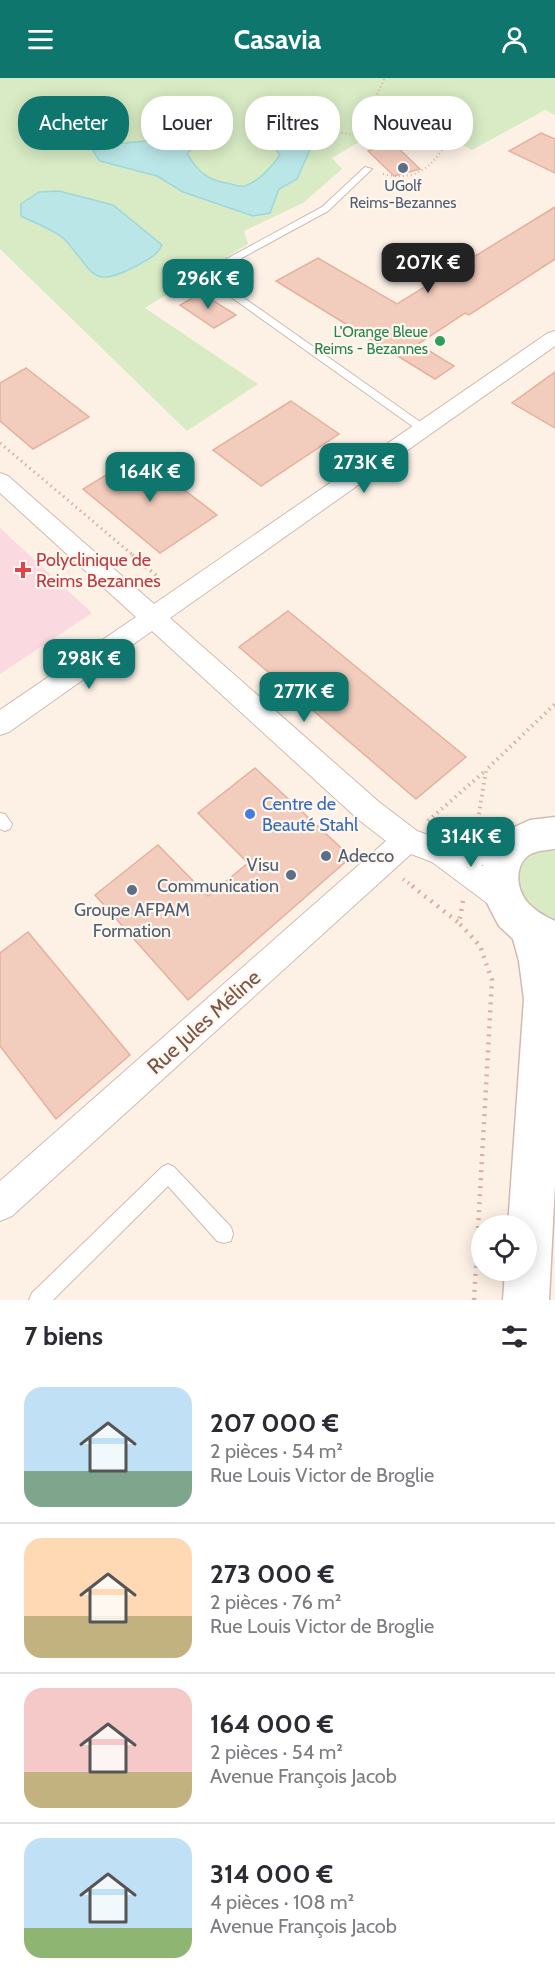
<!DOCTYPE html>
<html lang="fr">
<head>
<meta charset="utf-8">
<style>
	body { margin:0; font-family:Cabin,sans-serif; background:#f7f7f7; color:#2b2b33; height:100vh; display:flex; flex-direction:column; font-size:22px; white-space:nowrap }
	* { box-sizing:border-box; margin:0 }
	p { font-size:20px; color:#7c7c81 }
	.icon { flex:none; width:33px; height:33px; fill:none; stroke:currentColor; stroke-width:2; stroke-linecap:round; stroke-linejoin:round }
	.map { position:relative; height:1222px; overflow:hidden }
	.drawer { display:flex; flex-direction:column; background:#fff; flex:1 }
	.drawer>* { flex:none }
	.banner { position:absolute; left:18px; top:18px; width:519px; height:54px; display:flex; gap:12px }
	.buttons { position:absolute; left:471px; top:1137px; display:grid; gap:12px }
	.buttons a { display:grid; place-items:center; width:66px; height:66px; border-radius:50%; background:#fff; box-shadow:0 3px 15px #0003; font-size:30px }
	.price { position:absolute; translate:-50% -51px; padding:0 14px; border-radius:12px; background:#0f766e; color:#fff; font-size:20px; line-height:39px; filter:drop-shadow(0 2px 3px #0008) }
	.price::after { content:''; position:absolute; left:50%; top:36px; width:18px; height:14px; margin-left:-9px; background:inherit; clip-path:polygon(0 0,100% 0,50% 100%) }
	.price.current { background:#222; color:#fff }
	ul { padding:0; list-style:none }
	li { display:flex; align-items:center; gap:18px; height:150px; padding:0 24px }
	li+li { border-top:2px solid #e1e1e2 }
	li span { display:grid; place-items:center; flex:none; width:168px; height:120px; border-radius:18px; color:#555 }
	li>.icon { margin-inline-start:auto }
	span .icon { width:72px; height:72px; fill:#fffc; stroke-width:1 }
	li b { font-size:26px }
	h2 { display:flex; justify-content:space-between; align-items:center; height:72px; padding:0 24px; font-size:26px }
	.chip { padding:0 21px; border-radius:24px; background:#fff; box-shadow:0 3px 15px #0003; font-size:21px; line-height:54px }
	.chip.current { background:#0f766e; color:#fff }
	header { display:flex; justify-content:space-between; align-items:center; height:78px; padding:0 24px; background:#0f766e; color:#fff; font-size:27px; font-weight:700 }
	.map>svg:first-child { display:block }
</style>
</head>
<body>
<header><svg class="icon" aria-label="menu" viewBox="0 0 24 24"><path d="M4 6h16M4 12h16M4 18h16"/></svg>Casavia<svg class="icon" aria-label="person" viewBox="0 0 24 24"><circle cx="12" cy="8" r="4"/><path d="M4 21q1-7 8-7t8 7"/></svg></header>
<div class="map">
<svg width="555" height="1222" viewBox="0 0 555 1222">
	<rect width="100%" height="100%" fill="#fdf1e6"/>
	<path fill="#fbd9e1" d="M0 450 92 535 0 596Z"/>
	<path fill="#d8ebc4" d="M0 0H555V37L545 32 472 72 437 53 361 63 332 80 342 91 303 125 244 153 248 166 145 230 258 306 187 353 0 171Z
		M549 772 555 773V841C515 840 494 777 549 772Z"/>
	<path fill="#bae6e7" stroke="#a0d7d9" stroke-width="1.5" d="M202 44 222 48C219 56 196 67 187 75 198 95 209 103 231 106 235 107 240 109 245 108 259 103 272 89 280 77L263 55 269 48C288 49 298 54 312 67L297 101 279 111 270 135 253 138 183 114 157 98 100 83 93 73 113 66 157 62 182 49Z
		M59 113 113 127 162 167C157 178 148 181 138 187 90 213 95 194 65 162 57 153 33 144 21 138V126L39 114Z"/>
	<path fill="#f2ccbd" stroke="#e5b09d" stroke-width="1.5" d="M541 55 555 61V95L509 73Z
		M394 66 420 91 394 98 368 73Z
		M555 129V181L469 237 465 235 418 266 454 288 435 301 276 203 318 180 397 226Z
		M201 215 236 237 214 250 180 227Z
		M26 290 89 339 33 371 0 343V305Z
		M555 294V350L512 325Z
		M291 323 339 356 261 408 213 372Z
		M139 377 217 437 160 475 83 411Z
		M288 533 466 679 416 721 239 569Z
		M255 690 351 779 188 922 95 817 158 767 208 818 248 785 198 735Z
		M28 854 130 977 56 1041 0 968V875Z"/>
	<g fill="none" stroke-linecap="round" stroke-linejoin="round">
		<defs>
			<path id="service" d="M365 89 372 91 328 133 218 193 217 201 426 348 428 351 422 355 207 202 210 190 322 129Z
				M0 735 5 736 12 746 10 751 5 753 0 751Z
				M168 1086 174 1089 231 1149 233 1156 231 1163 224 1165 217 1163 168 1108 53 1222H29L32 1215 162 1089Z"/>
			<path id="minor" d="M555 253V268L170 540 379 724 417 753 442 762 507 760 517 764 521 773 517 782 507 786 481 787 511 808 516 818 511 828 501 831 491 828 432 784 411 776 12 1138 0 1143V1103L386 763 359 742 152 553 9 654 0 657V632L136 539 0 415V395L8 398 154 526 548 255Z"/>
			<path id="tertiary" d="M555 739V771C549 772 542 772 536 774 514 780 514 810 528 825 536 833 544 838 555 843V1106L549 1222H503L505 1192H526V1148H508L524 921 519 883 513 861 499 848 490 831 484 818 481 800 484 783 499 756 530 742Z"/>
		</defs>
		<use href="#service" stroke="#d1baae" stroke-width="2"/>
		<use href="#minor" stroke="#d1baae" stroke-width="2"/>
		<use href="#tertiary" stroke="#d1baae" stroke-width="3"/>
		<path stroke="#d8afa0" stroke-width="2" stroke-dasharray="1 3" stroke-linecap="butt" d="M322 51 353 57 369 32
			M383 96C411 103 430 93 444 68L437 52 421 42 369 32 385 0"/>
		<path stroke="#d8afa0" stroke-width="3" stroke-dasharray="1.5 4" stroke-linecap="butt" d="M0 365 134 478"/>
		<path stroke="#d8afa0" stroke-width="4" stroke-dasharray="1.5 4.5" stroke-linecap="butt" d="M132 477 164 504
			M428 743 486 692
			M477 748 486 692 555 626
			M403 801 414 809"/>
		<path stroke="#d8afa0" stroke-width="4.5" stroke-dasharray="2 6" stroke-linecap="butt" d="M412 808 459 845
			M463 823 459 845 480 868 492 902 474 1222"/>
		<use href="#service" fill="#fff" fill-rule="evenodd"/>
		<use href="#minor" fill="#fff" fill-rule="evenodd"/>
		<use href="#tertiary" fill="#fff" fill-rule="evenodd"/>
	</g>
	<g fill="#5c6f8a" stroke="#fff6ed" stroke-width="2">
		<circle cx="403" cy="90" r="6"/>
		<circle cx="326" cy="778" r="6"/>
		<circle cx="291" cy="797" r="6"/>
		<circle cx="132" cy="812" r="6"/>
	</g>
	<circle fill="#2e9e5b" stroke="#fff6ed" stroke-width="2" cx="440" cy="263" r="6"/>
	<path fill="#e0444e" stroke="#fff6ed" stroke-width="2" d="M20 483h6v6h6v6h-6v6h-6v-6h-6v-6h6z"/>
	<circle fill="#3f7fe0" stroke="#fff6ed" stroke-width="2" cx="250" cy="736" r="6"/>
	<g text-anchor="middle" stroke-width="4.5" stroke-linejoin="round" paint-order="stroke">
		<g font-size="15" fill="#4e5e75" stroke="#fff6ed">
			<text x="403" y="113">UGolf<tspan x="403" dy="17">Reims-Bezannes</tspan></text>
		</g>
		<g font-size="15" fill="#27864d" stroke="#fff6ed" text-anchor="end">
			<text x="428" y="259">L'Orange Bleue<tspan x="428" dy="17">Reims - Bezannes</tspan></text>
		</g>
		<g font-size="18" fill="#be3a42" stroke="#fff6ed" text-anchor="start">
			<text x="36" y="488">Polyclinique de<tspan x="36" dy="21">Reims Bezannes</tspan></text>
		</g>
		<g font-size="18" fill="#366cbe" stroke="#fff6ed" text-anchor="start">
			<text x="262" y="732">Centre de<tspan x="262" dy="21">Beauté Stahl</tspan></text>
		</g>
		<g font-size="18" fill="#4e5e75" stroke="#fff6ed" text-anchor="start">
			<text x="338" y="784">Adecco</text>
			<text x="279" y="793" text-anchor="end">Visu<tspan x="279" dy="21">Communication</tspan></text>
			<text x="132" y="838" text-anchor="middle">Groupe AFPAM<tspan x="132" dy="21">Formation</tspan></text>
		</g>
		<g font-size="21" fill="#77554a" stroke="#fff6ed">
			<text transform="translate(204 944) rotate(-42)" y="7">Rue Jules Méline</text>
		</g>
	</g>
</svg>
<div class="buttons">
<a><svg class="icon" aria-label="locate" viewBox="0 0 24 24"><circle cx="12" cy="12" r="6"/><path d="M12 2v4M12 18v4M2 12h4M18 12h4"/></svg></a>
</div>
<b class="price current" style="left:428px;top:216px">207K €</b>
<b class="price" style="left:208px;top:232px">296K €</b>
<b class="price" style="left:364px;top:416px">273K €</b>
<b class="price" style="left:150px;top:425px">164K €</b>
<b class="price" style="left:89px;top:612px">298K €</b>
<b class="price" style="left:304px;top:645px">277K €</b>
<b class="price" style="left:471px;top:790px">314K €</b>
<div class="banner">
<a class="chip current">Acheter</a>
<a class="chip">Louer</a>
<a class="chip">Filtres</a>
<a class="chip">Nouveau</a>
</div>
</div>
<section class="drawer">
<h2>7 biens<svg class="icon" aria-label="filters" viewBox="0 0 24 24"><path d="M4 7h16M4 17h16"/><circle cx="9" cy="7" r="2"/><circle cx="15" cy="17" r="2"/></svg></h2>
<ul>
<li><span style="background:linear-gradient(#bfe0f5 70%,#7fa58c 0)"><svg class="icon" aria-label="home" viewBox="0 0 24 24"><path d="M3 11l9-7 9 7M6 9v11h12V9"/></svg></span><div><b>207 000 €</b><p>2 pièces · 54 m²</p><p>Rue Louis Victor de Broglie</p></div></li>
<li><span style="background:linear-gradient(#ffd9b3 65%,#c2b280 0)"><svg class="icon" aria-label="home" viewBox="0 0 24 24"><path d="M3 11l9-7 9 7M6 9v11h12V9"/></svg></span><div><b>273 000 €</b><p>2 pièces · 76 m²</p><p>Rue Louis Victor de Broglie</p></div></li>
<li><span style="background:linear-gradient(#f6c9c9 70%,#c2b280 0)"><svg class="icon" aria-label="home" viewBox="0 0 24 24"><path d="M3 11l9-7 9 7M6 9v11h12V9"/></svg></span><div><b>164 000 €</b><p>2 pièces · 54 m²</p><p>Avenue François Jacob</p></div></li>
<li><span style="background:linear-gradient(#bfe0f5 75%,#8fb573 0)"><svg class="icon" aria-label="home" viewBox="0 0 24 24"><path d="M3 11l9-7 9 7M6 9v11h12V9"/></svg></span><div><b>314 000 €</b><p>4 pièces · 108 m²</p><p>Avenue François Jacob</p></div></li>
</ul>
</section>
</body>
</html>
